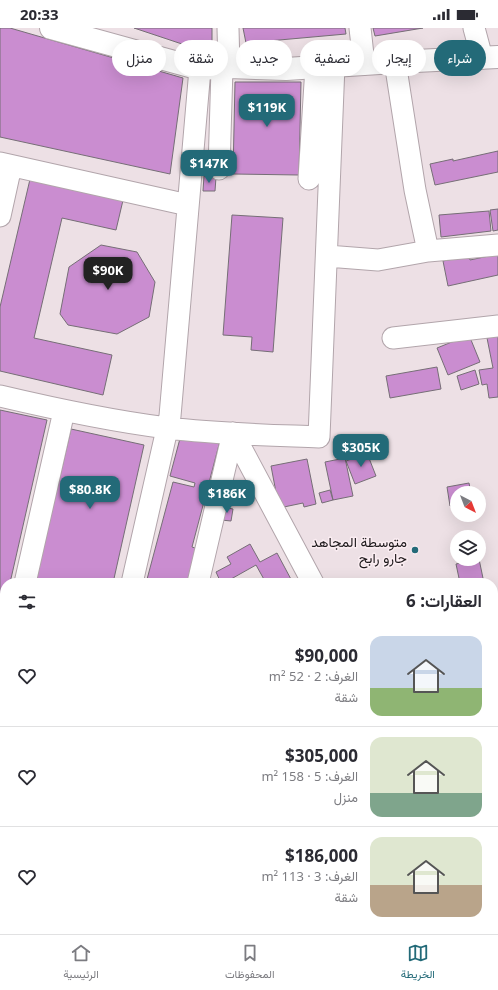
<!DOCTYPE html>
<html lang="ar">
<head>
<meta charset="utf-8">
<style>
	body { margin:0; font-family:"Noto Sans",Vazirmatn,sans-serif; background:#f7f7f7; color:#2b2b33; direction:rtl; height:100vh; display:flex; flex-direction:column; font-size:15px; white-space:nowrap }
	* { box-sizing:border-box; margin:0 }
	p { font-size:13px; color:#7c7c81 }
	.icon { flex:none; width:22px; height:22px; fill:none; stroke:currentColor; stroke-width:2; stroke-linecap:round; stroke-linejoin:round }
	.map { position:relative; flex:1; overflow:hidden; direction:ltr }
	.side { position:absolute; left:0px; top:550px; width:498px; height:356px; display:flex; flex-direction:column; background:#fff; border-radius:16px 16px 0 0; box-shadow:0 4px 16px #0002; direction:rtl }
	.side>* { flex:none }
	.hud { position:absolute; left:12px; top:12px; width:474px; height:36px; direction:rtl; display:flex; gap:8px }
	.needle { width:26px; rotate:138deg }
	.tools { position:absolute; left:450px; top:458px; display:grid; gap:8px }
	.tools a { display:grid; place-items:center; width:36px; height:36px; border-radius:50%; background:#fff; box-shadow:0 4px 16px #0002; font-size:20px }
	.price { position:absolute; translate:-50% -34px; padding:0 9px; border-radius:8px; background:#236a78; color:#fff; font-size:13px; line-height:26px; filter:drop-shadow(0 1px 2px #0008) }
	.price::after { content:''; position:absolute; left:50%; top:24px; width:12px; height:9px; margin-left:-6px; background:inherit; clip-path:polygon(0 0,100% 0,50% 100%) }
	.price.current { background:#222; color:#fff }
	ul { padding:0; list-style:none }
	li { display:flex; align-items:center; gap:12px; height:100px; padding:0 16px }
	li+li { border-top:1px solid #e1e1e2 }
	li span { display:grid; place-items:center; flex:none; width:112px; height:80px; border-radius:12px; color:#555 }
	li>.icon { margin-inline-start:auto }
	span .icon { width:48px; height:48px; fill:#fffc; stroke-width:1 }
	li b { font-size:17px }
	h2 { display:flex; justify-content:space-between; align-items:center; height:48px; padding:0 16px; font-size:17px }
	.pill { padding:0 14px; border-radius:18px; background:#fff; box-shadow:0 4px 16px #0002; font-size:14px; line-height:36px }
	.pill.current { background:#236a78; color:#fff }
	.status { display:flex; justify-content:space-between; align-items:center; height:28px; padding:0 20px; background:#fff; direction:ltr }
	.status svg { height:11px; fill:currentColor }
	.tab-bar { display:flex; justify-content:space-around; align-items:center; height:56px; border-top:1px solid #e1e1e2; background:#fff; font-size:11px; color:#7c7c81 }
	.tab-bar a { display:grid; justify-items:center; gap:2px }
	.tab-bar .current { color:#236a78 }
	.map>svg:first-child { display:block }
</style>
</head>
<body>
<div class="status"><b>20:33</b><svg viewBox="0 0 49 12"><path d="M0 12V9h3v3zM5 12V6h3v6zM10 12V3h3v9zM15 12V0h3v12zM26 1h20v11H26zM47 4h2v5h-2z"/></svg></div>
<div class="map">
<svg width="498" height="906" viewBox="0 0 498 906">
	<rect width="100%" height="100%" fill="#ede0e5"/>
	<path fill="#ca8dd0" stroke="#766e76" d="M0 0H10L183 50 170 146 0 109Z
		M134 0H212V17L197 21Z
		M243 0H345L346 6 246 15Z
		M373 0H423L375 8Z
		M235 54H301L299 147 233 146Z
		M498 123V144L435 157 430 136 453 131V133Z
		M31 147 124 168 116 202 62 190 34 310 112 327 103 367 0 343V279Z
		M204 148 216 149 215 163H203Z
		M498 181V202L493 203 490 182Z
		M489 183 491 203 441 209 439 187Z
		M232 187 283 190 273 324 251 322 252 309 223 307Z
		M101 217 137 224 155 254 149 289 117 306 68 297 60 286 69 239Z
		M498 226V247L448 258 443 233 469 228 470 232Z
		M469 307 480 334 448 347 437 320Z
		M498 308V369L489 370 487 356 482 357 479 342 493 340 487 310Z
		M437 339 441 361 390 370 386 348Z
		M475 342 479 356 461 362 457 348Z
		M0 382 47 392 10 555H5V575L1 591H0Z
		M71 401 144 417 113 555H35Z
		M182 403 220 413 192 519 198 521 189 555H146L173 454 194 459 195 455 170 448Z
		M367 425 376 448 355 456 346 433Z
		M345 430 353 468 333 472 325 434Z
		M307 431 316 476 304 479 303 475 279 480 271 438Z
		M230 453 240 456 238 464 227 462Z
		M469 455 471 465H457V476L450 478 447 459Z
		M330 462 333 472 322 475 319 465Z
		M223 479 233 481 231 493 221 492Z
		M250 516 260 534 277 525 293 555H266L256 537 224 555H221L216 544 231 536 227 529Z
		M479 531 484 555H460L456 536Z
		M0 609 5 610V656L0 654Z
		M409 901H425L412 906Z"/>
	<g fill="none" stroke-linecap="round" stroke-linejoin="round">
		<defs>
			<path id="minor" d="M228 0 229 39
				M360 0 364 36
				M474 0 482 30
				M395 34 415 162 428 223
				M0 135 188 177
				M219 141 222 40
				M309 151 316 39
				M0 188 11 138
				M327 228 378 232 428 223 498 217
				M393 310 498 298
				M0 368C55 381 111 393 167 400 218 406 268 407 319 409L334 37
				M233 405 313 555
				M25 555 64 383
				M132 555 170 388 200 41
				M198 555 233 405
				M0 595 5 596
				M493 623 498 622
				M493 668 498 666
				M490 901 491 905 498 903"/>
			<path id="major" d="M51 0 200 41 229 39 286 41 395 34 498 29"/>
		</defs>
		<use href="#minor" stroke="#b2a5ab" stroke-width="23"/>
		<use href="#major" stroke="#b2a5ab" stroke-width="24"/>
		<use href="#minor" stroke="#fff" stroke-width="21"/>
		<use href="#major" stroke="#fff" stroke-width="22"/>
	</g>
	<circle fill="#236a78" stroke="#fbedf2" stroke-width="1.5" cx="415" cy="522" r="4"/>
	<g text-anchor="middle" stroke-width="3" stroke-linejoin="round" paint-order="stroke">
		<g font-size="14" fill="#1d191b" stroke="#fbedf2" text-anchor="end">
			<text x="407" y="519">متوسطة المجاهد<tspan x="407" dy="16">جارو رابح</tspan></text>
		</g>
	</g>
</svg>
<div class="tools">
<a><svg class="needle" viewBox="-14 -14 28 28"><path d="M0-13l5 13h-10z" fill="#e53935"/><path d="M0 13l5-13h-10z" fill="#7c7c81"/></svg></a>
<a><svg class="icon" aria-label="layers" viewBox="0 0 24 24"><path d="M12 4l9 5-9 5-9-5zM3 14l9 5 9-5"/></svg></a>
</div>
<b class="price" style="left:267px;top:100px">$119K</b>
<b class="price" style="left:209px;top:156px">$147K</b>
<b class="price current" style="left:108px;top:263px">$90K</b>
<b class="price" style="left:361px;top:440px">$305K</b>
<b class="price" style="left:90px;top:482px">$80.8K</b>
<b class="price" style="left:227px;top:486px">$186K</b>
<div class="hud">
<a class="pill current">شراء</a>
<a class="pill">إيجار</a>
<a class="pill">تصفية</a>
<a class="pill">جديد</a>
<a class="pill">شقة</a>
<a class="pill">منزل</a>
</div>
<section class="side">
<h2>العقارات: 6<svg class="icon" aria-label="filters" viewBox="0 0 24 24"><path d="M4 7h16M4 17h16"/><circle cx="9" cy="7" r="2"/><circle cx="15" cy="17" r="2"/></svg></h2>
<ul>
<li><span style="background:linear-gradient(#c9d6e8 65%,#8fb573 0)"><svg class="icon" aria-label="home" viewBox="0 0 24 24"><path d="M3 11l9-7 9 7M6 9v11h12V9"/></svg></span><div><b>$90,000</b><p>الغرف: 2 · 52 m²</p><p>شقة</p></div><svg class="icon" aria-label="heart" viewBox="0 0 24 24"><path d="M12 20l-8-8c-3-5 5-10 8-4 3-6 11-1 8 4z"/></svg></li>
<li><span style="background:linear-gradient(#dfe7d0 70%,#7fa58c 0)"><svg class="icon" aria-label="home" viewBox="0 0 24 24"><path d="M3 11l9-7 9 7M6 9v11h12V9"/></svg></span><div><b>$305,000</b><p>الغرف: 5 · 158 m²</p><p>منزل</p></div><svg class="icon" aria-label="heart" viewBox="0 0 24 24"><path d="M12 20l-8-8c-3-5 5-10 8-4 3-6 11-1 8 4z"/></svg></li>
<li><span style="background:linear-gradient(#dfe7d0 60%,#b9a48a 0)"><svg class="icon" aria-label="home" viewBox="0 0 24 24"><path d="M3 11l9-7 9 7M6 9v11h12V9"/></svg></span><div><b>$186,000</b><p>الغرف: 3 · 113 m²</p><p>شقة</p></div><svg class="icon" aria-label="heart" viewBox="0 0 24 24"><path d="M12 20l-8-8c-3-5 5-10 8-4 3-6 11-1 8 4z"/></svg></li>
</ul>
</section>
</div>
<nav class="tab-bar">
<a class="current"><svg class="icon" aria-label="map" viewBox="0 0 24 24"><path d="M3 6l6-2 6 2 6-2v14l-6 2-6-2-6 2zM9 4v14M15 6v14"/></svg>الخريطة</a>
<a><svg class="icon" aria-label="saved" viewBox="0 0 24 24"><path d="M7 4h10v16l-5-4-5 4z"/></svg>المحفوظات</a>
<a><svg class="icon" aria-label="home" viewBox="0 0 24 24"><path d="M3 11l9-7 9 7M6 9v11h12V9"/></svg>الرئيسية</a>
</nav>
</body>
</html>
